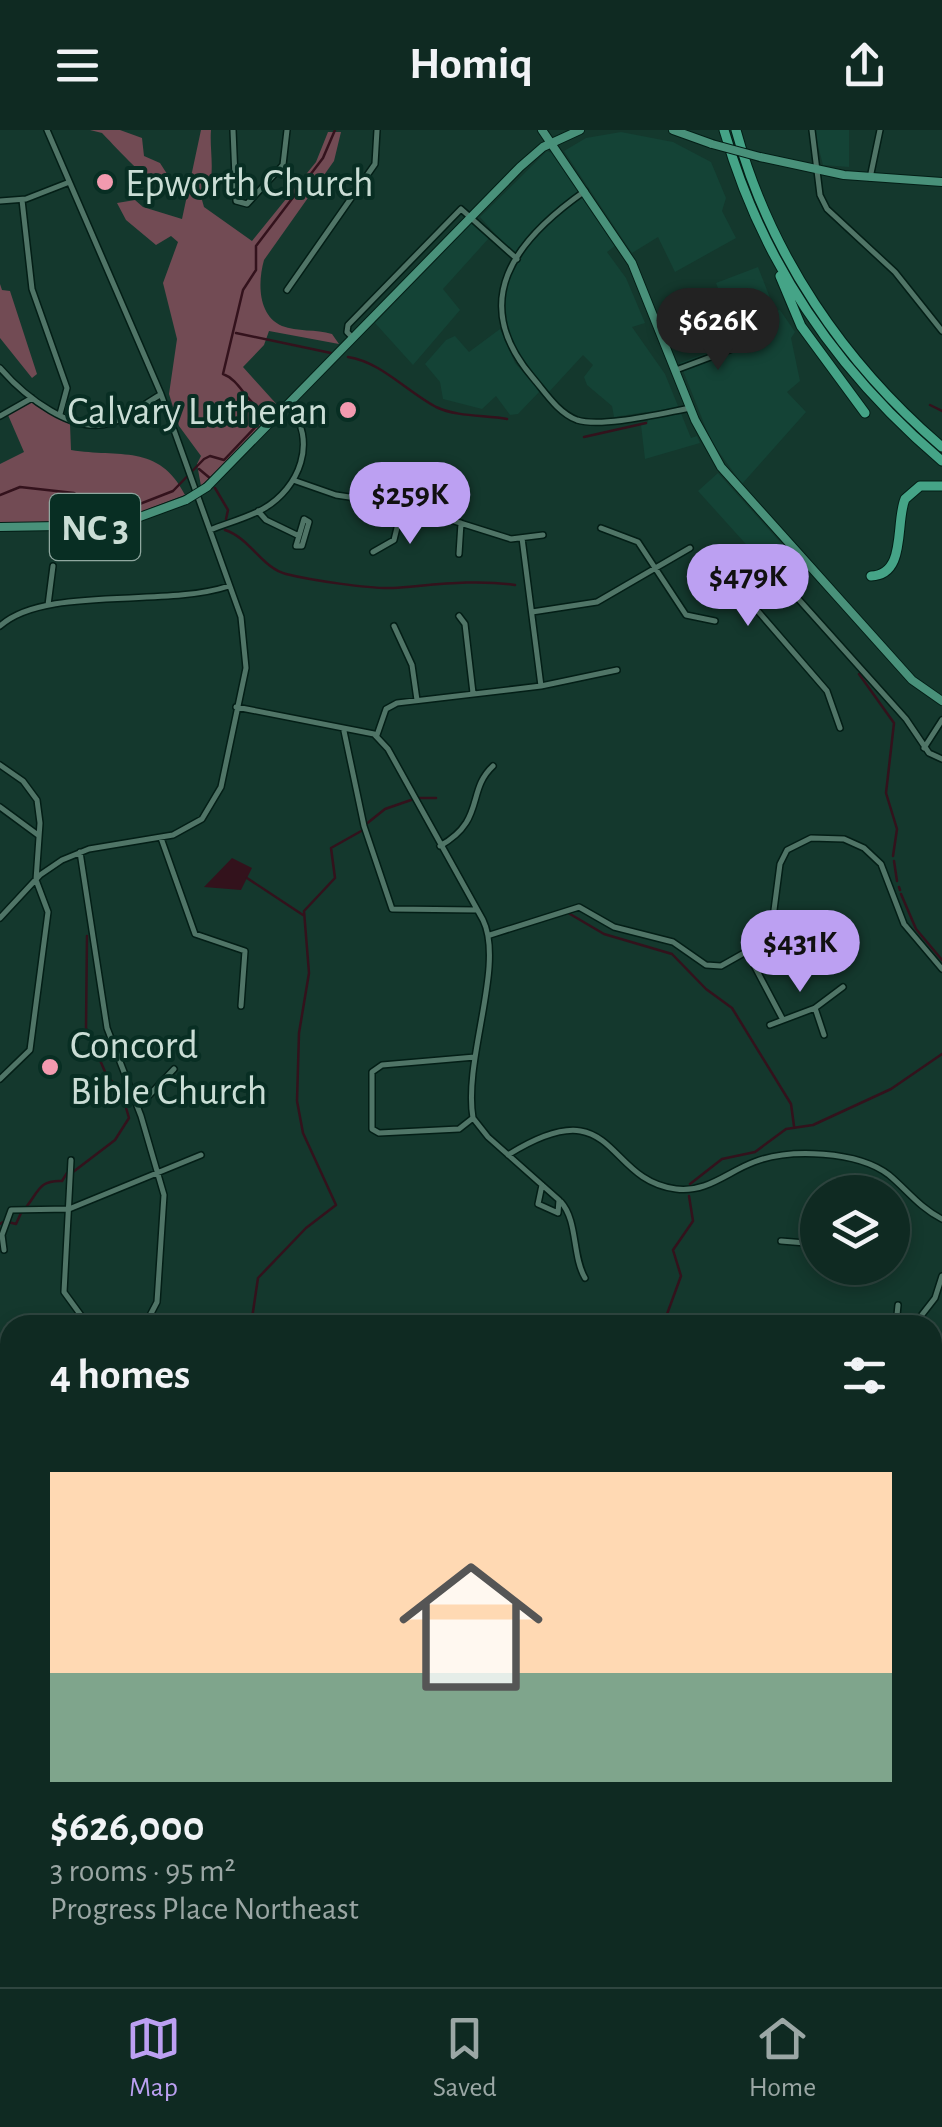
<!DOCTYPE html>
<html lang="en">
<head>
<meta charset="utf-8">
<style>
	body { margin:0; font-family:"Alegreya Sans",sans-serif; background:#18322a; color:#f1f3f6; height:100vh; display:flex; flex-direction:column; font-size:38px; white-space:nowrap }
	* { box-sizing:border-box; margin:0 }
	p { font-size:32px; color:#9ba7a5 }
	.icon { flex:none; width:55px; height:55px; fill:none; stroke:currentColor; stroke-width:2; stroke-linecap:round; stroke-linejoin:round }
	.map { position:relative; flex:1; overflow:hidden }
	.drawer { position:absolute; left:0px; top:1185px; width:942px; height:672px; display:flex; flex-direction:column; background:#0f2a22; border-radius:30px 30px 0 0; box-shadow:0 5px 15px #0003,0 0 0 2px #2f4640 }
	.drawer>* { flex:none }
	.controls { position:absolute; left:800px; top:1045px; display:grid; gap:20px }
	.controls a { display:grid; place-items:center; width:110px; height:110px; border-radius:50%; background:#0f2a22; box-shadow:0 5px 15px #0003,0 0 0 2px #2f4640; font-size:50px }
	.price { position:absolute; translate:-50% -85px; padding:0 22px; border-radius:35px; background:#bca0f2; color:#111; font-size:32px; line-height:65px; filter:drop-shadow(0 2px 5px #0008) }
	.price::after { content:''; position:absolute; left:50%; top:60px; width:30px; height:22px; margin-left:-15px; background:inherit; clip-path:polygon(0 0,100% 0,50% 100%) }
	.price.on { background:#222; color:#fff }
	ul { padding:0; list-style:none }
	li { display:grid; align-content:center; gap:20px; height:530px; padding:0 50px }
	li+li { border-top:2px solid #2f4640 }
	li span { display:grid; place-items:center; height:310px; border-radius:0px; color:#555 }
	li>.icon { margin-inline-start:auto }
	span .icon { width:180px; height:180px; fill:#fffc; stroke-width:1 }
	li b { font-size:42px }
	h2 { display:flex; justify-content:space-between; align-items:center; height:120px; padding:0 50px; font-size:42px }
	header { display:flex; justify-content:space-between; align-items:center; height:130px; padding:0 50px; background:#0f2a22; font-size:45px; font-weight:700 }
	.dock { display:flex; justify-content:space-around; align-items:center; height:140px; border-top:2px solid #2f4640; background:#0f2a22; font-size:28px; color:#9ba7a5 }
	.dock a { display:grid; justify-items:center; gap:5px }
	.dock .on { color:#bca0f2 }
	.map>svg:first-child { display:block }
</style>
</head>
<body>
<header><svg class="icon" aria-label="menu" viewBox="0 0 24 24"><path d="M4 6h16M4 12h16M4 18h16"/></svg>Homiq<svg class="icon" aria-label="share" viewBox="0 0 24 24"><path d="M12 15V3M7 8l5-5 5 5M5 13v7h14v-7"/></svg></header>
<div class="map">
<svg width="942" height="1857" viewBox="0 0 942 1857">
	<rect width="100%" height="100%" fill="#14382d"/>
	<path fill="#144336" d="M814 0H849V37L823 35Z
		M621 2 673 12 711 32 726 68 722 81 736 108 675 142 658 107 632 123 564 21 586 8Z
		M547 21 555 24 616 115 607 122 626 148 645 193 632 197 665 244 691 308 697 306 700 313 645 329 641 295 648 292 646 282 614 287 612 276 587 255 584 247 593 235 583 225 548 263 519 230 504 195 502 160 524 123 511 122 480 87Z
		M472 93 489 108 443 159 460 180 413 235 375 193Z
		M758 137 775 181 780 180 795 202 791 208 800 251 787 262 806 282 742 354 711 311 680 233 738 211 716 153Z
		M500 199 515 233 540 261 518 284 510 285 496 266 482 279 443 269 440 252 425 234 446 210 455 206 469 222Z
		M718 343 789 422 771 442 698 361Z"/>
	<path fill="#724b54" d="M90 0H120L142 8 144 26 160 33 169 47 157 54C145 50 112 13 102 3Z
		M201 0H211C209 23 218 50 202 70L204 77 252 111 316 32 328 2H341L334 31 264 130C258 151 257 185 282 196 297 202 316 199 332 204L339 214 269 201 264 215 243 237 280 278 201 356 197 334 201 326 179 296 169 264 177 209 163 153 178 112 171 106 156 115 126 90 117 73 135 70 143 77 182 89Z
		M0 154 2 160 10 161 37 244 32 248 0 208Z
		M34 271 70 294 71 320C119 328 159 313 185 365L119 390 0 393V334L24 322 8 285Z"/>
	<path fill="#33121c" d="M232 728 252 738 241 760 204 757Z"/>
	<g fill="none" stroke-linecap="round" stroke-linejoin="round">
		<path stroke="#33121c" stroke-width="2.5" d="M236 203 331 223
			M348 227C381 232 406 261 436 277 457 287 485 285 507 289
			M930 275 942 281
			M584 307 646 293
			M199 339 211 349
			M215 358 228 380 226 389
			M0 365 20 357 74 363 104 383 114 384 173 361 204 329 210 326 224 330 263 289 262 280C245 271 240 250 223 244L243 160 256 140V116L323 28 335 0
			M225 400C250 408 262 438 286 444 310 450 369 459 393 458 434 455 474 449 515 455
			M859 544 894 593 886 663 897 699 893 726
			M419 668H436
			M365 695 385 679 411 670
			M894 731 897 751
			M247 748 303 785
			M899 757 900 760
			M901 764 916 799 942 830
			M570 784 604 804 672 824 706 859 732 878 791 974 794 996
			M87 806 86 898 106 944 118 959
			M73 1042 115 1010 129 988 122 964
			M690 1054 722 1029 755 1022 786 999 813 995 891 959 942 924
			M27 1076C39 1061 39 1050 62 1051L67 1043
			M8 1092 16 1094 21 1083
			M0 1094 3 1092
			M251 1195 258 1148 306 1098 336 1075 303 1003 297 971 299 903 309 843 304 781 335 748 331 718 363 700
			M663 1195 681 1146 673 1120 693 1091 689 1066
			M0 1365 10 1364
			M932 1397H942
			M932 1430 942 1439
			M0 1437 10 1435
			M0 1748 10 1750
			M124 1848 128 1857
			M128 1848 155 1857
			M646 1848 663 1857
			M160 1857 223 1848"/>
		<path stroke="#506e64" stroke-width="25" d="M932 1279 942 1280"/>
		<defs>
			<path id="minor" d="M233 0 236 71 247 74 283 35 287 0
				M812 0 820 65 827 79 895 142 942 201
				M870 48 880 0
				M585 61C515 110 467 171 533 248 545 262 558 283 577 290 602 298 663 283 691 278
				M22 70 32 159 67 258 60 284
				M0 71 26 69 67 53
				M287 160 375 34 377 0
				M353 208 347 202 348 195 461 79 517 129
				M0 238C24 266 73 305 111 293 129 287 144 274 160 265
				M676 240 748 213
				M0 286 32 268
				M293 350 336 365 403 375 511 409 543 405
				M258 381 266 390 297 405
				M304 389 309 392 302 416H296Z
				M601 398 638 412 686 485 715 491
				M210 400C227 393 247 388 263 379 300 358 318 310 289 276
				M522 408 541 556
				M373 422 394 410 409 349
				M459 424 461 393
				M775 443 906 589 929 623 942 629
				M751 463 737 449 731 450 827 561 840 598
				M751 464 798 423
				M48 475 53 436
				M532 482 597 472 690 418
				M459 486 465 494 473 563
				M0 496C45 455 164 478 229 456
				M394 496 412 535 417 570
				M236 577 374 604 388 619 483 790C505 835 463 930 473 988L488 1007 559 1070 558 1083 538 1074 542 1055
				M344 601 364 696 392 779 477 780
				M377 605 386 579 397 573 541 556 617 540
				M924 618 942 590
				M0 635 23 651 37 670 40 693 36 750 48 782 30 920 0 949
				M0 677 38 705
				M161 708 195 804 245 821 241 876
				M440 716C486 690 466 661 493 636
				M80 722 107 898 141 986 164 1065 157 1172 145 1195
				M0 788 40 745 62 730 89 719 173 705 202 689 221 657 246 538 241 487 161 264 47 0
				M490 805 579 777 614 797 673 812 706 835 721 836 760 814 771 803 780 734 787 720 811 708 844 709 864 718 881 734 904 794 942 839
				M747 822 783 890
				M815 878 824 905
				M770 895 815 878 843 857
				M138 977 174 939
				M473 988 459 999 379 1003 372 999V942L382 935 475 927
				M508 1025C617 957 603 1050 676 1059 707 1063 727 1042 754 1032 790 1018 858 1021 889 1045 907 1060 920 1078 942 1089
				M71 1030 64 1162 88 1195
				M561 1072C578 1091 572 1126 585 1148
				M781 1111 818 1114
				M4 1120 2 1105 11 1080 69 1079 201 1025
				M896 1195 898 1175
				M914 1195 935 1168 942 1146
				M932 1724 942 1700
				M0 1786 10 1832
				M13 1848 15 1857
				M477 1848 482 1857
				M824 1848 827 1857
				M270 1857V1848"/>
			<path id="major" d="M542 0 632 133 695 290 721 337 912 550 942 571
				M673 0 712 14
				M760 27 844 45 942 52
				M207 357 520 37 543 17 580 0
				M0 397 118 395 186 370"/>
			<path id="highway" d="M724 0C762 133 837 242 942 331
				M736 0C770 125 844 233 942 317
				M780 146 801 196 865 283
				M871 446C907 445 895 393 905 369L920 356H942"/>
		</defs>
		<use href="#minor" stroke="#031e16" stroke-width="8"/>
		<use href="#major" stroke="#031e16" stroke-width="10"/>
		<use href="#highway" stroke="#031e16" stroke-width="11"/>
		<use href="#minor" stroke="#507567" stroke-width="5"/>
		<use href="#major" stroke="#49917a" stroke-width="8"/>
		<use href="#highway" stroke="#45a487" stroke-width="9"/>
		<defs>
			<path id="major-bridge" d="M712 14 760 27
				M186 370 207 357"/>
		</defs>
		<use href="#major-bridge" stroke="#031e16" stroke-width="10" stroke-linecap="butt"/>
		<use href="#major-bridge" stroke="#49917a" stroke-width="8"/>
	</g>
	<g fill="#f29aaf" stroke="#082e23" stroke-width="4">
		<circle cx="105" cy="52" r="10"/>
		<circle cx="348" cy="280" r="10"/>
		<circle cx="50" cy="937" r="10"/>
	</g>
	<g text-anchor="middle" stroke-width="8" stroke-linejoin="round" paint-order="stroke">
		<rect fill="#082e23" stroke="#90a8a0" stroke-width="2.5" x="50" y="364" width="90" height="66" rx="8"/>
		<g font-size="38" font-weight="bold" fill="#caddd5">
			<text x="95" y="410">NC 3</text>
		</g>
		<g font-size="40" fill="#caddd5" stroke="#082e23" text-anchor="start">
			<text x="125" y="66">Epworth Church</text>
			<text x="328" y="294" text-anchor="end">Calvary Lutheran</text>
			<text x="70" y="928">Concord<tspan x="70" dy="46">Bible Church</tspan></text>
		</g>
	</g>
</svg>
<div class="controls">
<a><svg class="icon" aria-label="layers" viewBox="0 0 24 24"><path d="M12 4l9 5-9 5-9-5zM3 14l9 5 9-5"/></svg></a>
</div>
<b class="price on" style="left:718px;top:243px">$626K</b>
<b class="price" style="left:410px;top:417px">$259K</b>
<b class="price" style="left:748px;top:499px">$479K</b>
<b class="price" style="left:800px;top:865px">$431K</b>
<section class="drawer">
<h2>4 homes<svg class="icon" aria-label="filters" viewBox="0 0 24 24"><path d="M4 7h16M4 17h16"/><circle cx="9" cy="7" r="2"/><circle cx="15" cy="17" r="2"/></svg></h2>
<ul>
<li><span style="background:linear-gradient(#ffd9b3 65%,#7fa58c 0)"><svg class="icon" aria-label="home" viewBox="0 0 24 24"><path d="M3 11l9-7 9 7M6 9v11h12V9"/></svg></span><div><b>$626,000</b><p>3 rooms · 95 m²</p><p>Progress Place Northeast</p></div></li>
</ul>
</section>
</div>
<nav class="dock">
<a class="on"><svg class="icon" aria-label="map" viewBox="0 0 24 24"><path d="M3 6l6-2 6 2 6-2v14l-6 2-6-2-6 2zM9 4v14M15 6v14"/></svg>Map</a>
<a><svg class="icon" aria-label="saved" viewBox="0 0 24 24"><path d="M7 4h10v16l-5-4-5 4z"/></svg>Saved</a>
<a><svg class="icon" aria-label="home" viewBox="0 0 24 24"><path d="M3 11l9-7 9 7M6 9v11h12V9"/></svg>Home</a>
</nav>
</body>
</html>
